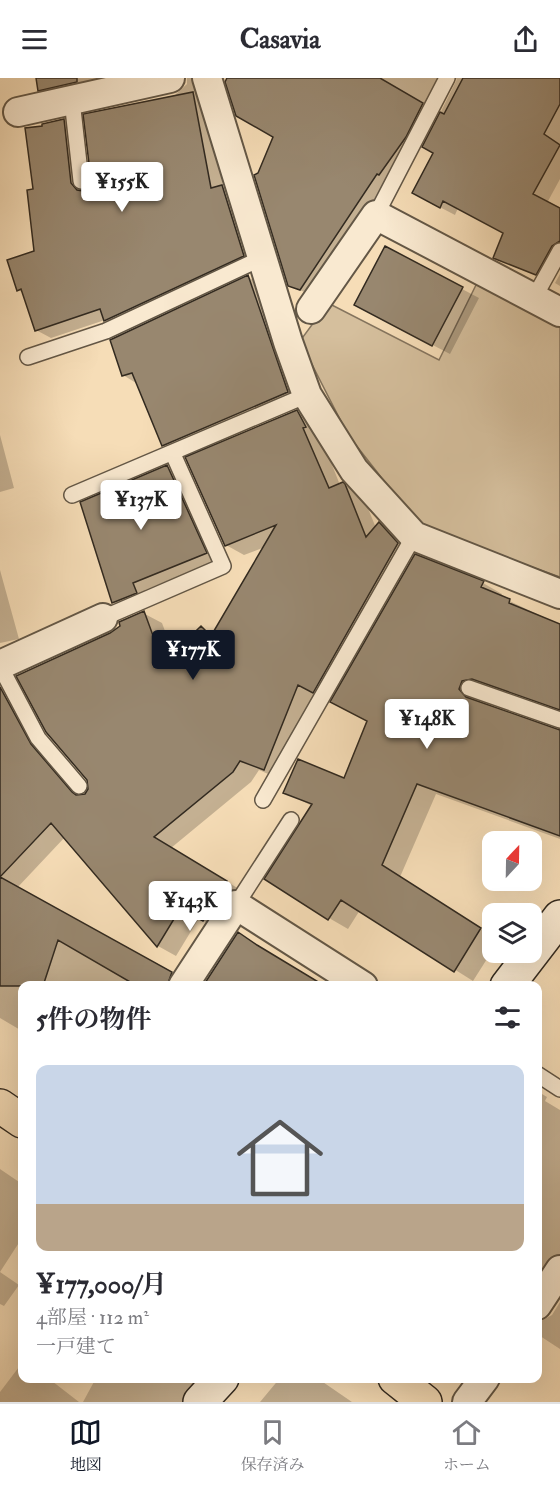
<!DOCTYPE html>
<html lang="ja">
<head>
<meta charset="utf-8">
<style>
	body { margin:0; font-family:"IM FELL Double Pica","Noto Serif JP",serif; background:#f7f7f7; color:#2b2b33; height:100vh; display:flex; flex-direction:column; font-size:22px; white-space:nowrap }
	* { box-sizing:border-box; margin:0 }
	p { font-size:20px; color:#7c7c81 }
	.icon { flex:none; width:33px; height:33px; fill:none; stroke:currentColor; stroke-width:2; stroke-linecap:round; stroke-linejoin:round }
	.map { position:relative; flex:1; overflow:hidden }
	.sheet { position:absolute; left:18px; top:903px; width:524px; height:402px; display:flex; flex-direction:column; background:#fff; border-radius:12px; box-shadow:0 6px 24px #0002 }
	.sheet>* { flex:none }
	.needle { width:39px; rotate:22deg }
	.tools { position:absolute; left:482px; top:753px; display:grid; gap:12px }
	.tools a { display:grid; place-items:center; width:60px; height:60px; border-radius:12px; background:#fff; box-shadow:0 6px 24px #0002; font-size:30px }
	.price { position:absolute; translate:-50% -51px; padding:0 14px; border-radius:6px; background:#fff; color:#222; font-size:20px; line-height:39px; filter:drop-shadow(0 2px 3px #0008) }
	.price::after { content:''; position:absolute; left:50%; top:36px; width:18px; height:14px; margin-left:-9px; background:inherit; clip-path:polygon(0 0,100% 0,50% 100%) }
	.price.on { background:#111827; color:#fff }
	ul { padding:0; list-style:none }
	li { display:grid; align-content:center; gap:12px; height:318px; padding:0 18px }
	li span { display:grid; place-items:center; height:186px; border-radius:12px; color:#555 }
	li>.icon { margin-inline-start:auto }
	span .icon { width:108px; height:108px; fill:#fffc; stroke-width:1 }
	li b { font-size:26px }
	h2 { display:flex; justify-content:space-between; align-items:center; height:72px; padding:0 18px; font-size:26px }
	header { display:flex; justify-content:space-between; align-items:center; height:78px; padding:0 18px; background:#fff; font-size:27px; font-weight:800 }
	.tab-bar { display:flex; justify-content:space-around; align-items:center; height:84px; border-top:2px solid #e1e1e2; background:#fff; font-size:16px; color:#7c7c81 }
	.tab-bar a { display:grid; justify-items:center; gap:3px }
	.tab-bar .on { color:#111827 }
	.map>svg:first-child { display:block }
</style>
</head>
<body>
<header><svg class="icon" aria-label="menu" viewBox="0 0 24 24"><path d="M4 6h16M4 12h16M4 18h16"/></svg>Casavia<svg class="icon" aria-label="share" viewBox="0 0 24 24"><path d="M12 15V3M7 8l5-5 5 5M5 13v7h14v-7"/></svg></header>
<div class="map">
<svg width="560" height="1324" viewBox="0 0 560 1324">
	<rect width="100%" height="100%" fill="#f6ddb7"/>
	<filter id="stains"><feTurbulence type="fractalNoise" baseFrequency=".00333" numOctaves="4"/><feColorMatrix values="0 0 0 0 .2 0 0 0 0 .09 0 0 0 0 .02 0 0 0 .5 -.17"/></filter>
	<radialGradient id="worn" r=".72"><stop offset=".6" stop-color="#630" stop-opacity="0"/><stop offset="1" stop-color="#630" stop-opacity=".3"/></radialGradient>
	<path fill="#d5bf9d" stroke="#84745e" stroke-width="1.5" d="M477 205 560 249V499L421 450 348 357 300 263 328 225 439 282Z"/>
	<path fill="#0003" d="M38 0H143L53 20 39 12Z
		M187 0H208L205 13 223 108 237 116 258 186 119 250 105 242 51 260 36 252 24 215 18 212 35 174 34 112 43 49 64 42 78 50 85 112 91 108 92 102 85 37 175 17 187 6Z
		M226 0H560V101L547 125 560 131V187L551 204 495 179 505 155 458 130 455 137 428 123 435 74 424 68 457 1 453 3 315 219 289 207 259 96 275 58 237 37Z
		M385 170 479 220 450 276 373 236Z
		M560 196V208L555 205Z
		M248 199 261 207 301 322 176 375 163 367 136 305 123 297Z
		M297 334 315 344 340 407 343 406 363 418 376 450 379 445 397 456 415 478 483 505 502 516 501 519 560 547V635L478 619 479 626 560 653V761L436 716 400 799 492 858V873L473 903 360 832 348 851 329 840 267 801 312 728 285 714 345 702 368 644 317 616 282 702 259 692 251 704 171 770 244 814 222 853 199 840 176 878 158 868 65 759 17 810 189 907 22 908V953L0 940V606L15 615 49 678 83 718 87 716 90 711 111 556 143 535 162 545 174 577 201 550 213 557 265 469 244 477 226 467Z
		M0 357 14 410 0 414Z
		M167 389 180 396 218 482 145 512 149 522 126 532 114 524Z
		M0 492 19 561 0 565Z
		M537 1013 547 1019 545 1023 560 1032V1200L538 1236 539 1244 552 1237 560 1224V1271L537 1256Z
		M0 1091 22 1106V1160L0 1194 19 1207 4 1228 0 1226Z
		M22 1285V1300H48L79 1324H0V1314Z
		M96 1300H209L183 1324H83Z
		M280 1300H317L352 1324H260Z"/>
	<path fill="#98876f" stroke="#322a20" stroke-width="1.5" d="M36 0H77V4L38 13Z
		M227 0H380L423 25 406 59 379 97 377 96 300 212 288 208 254 97 258 95 273 59 236 38 225 4Z
		M463 0H560V26L544 56 560 67 533 116 560 130V163L552 168 536 197 493 180 503 155 443 123 440 130 412 115 433 75 422 69 440 34 444 36Z
		M193 14 211 110 222 107 244 178 104 243 100 231 35 253 21 211 17 213 7 182 34 173 27 112 33 111 25 50 42 48V46L64 41 71 105 77 112 83 113 90 107 91 102 83 36Z
		M385 168 463 209 432 268 354 227Z
		M248 197 288 314 162 368 132 295 122 298 110 262Z
		M297 332 306 349 303 350 329 410 343 404 345 406 366 459 379 444 398 465 313 615 298 607 264 692 240 683 233 694 154 759 227 803 203 843 180 831 157 869 51 745 0 799V609L31 666 72 714 76 717 85 716 88 711 87 702 46 654 16 598 110 555 120 548 119 544 144 533 163 585 201 548 211 558 276 447 225 468 185 379Z
		M167 387 207 475 133 505 137 515 112 525 80 424Z
		M415 476 484 503 481 509 510 521 509 525 560 546V632L472 601 462 603 459 611 466 619 560 652V758L417 706 382 787 481 850 454 894 341 822 328 842 264 801 312 726 283 715 298 681 344 700 367 643 330 624Z
		M0 799 172 894 167 908H137L58 862 43 908H0Z
		M238 854 257 867 325 908H203Z"/>
	<g fill="none" stroke-linecap="round" stroke-linejoin="round">
		<defs>
			<path id="lane" d="M72 22 81 103
				M376 137 447 0
				M534 220 560 173
				M28 279 106 253 262 180
				M72 417 307 317
				M103 540 223 488 173 376
				M0 588 38 660 79 708
				M469 610 560 642
				M263 722 414 458
				M236 827 291 742
				M537 996 560 1011"/>
			<path id="street" d="M207 0 288 264 307 317 354 392 414 458 560 516
				M18 34 170 0
				M311 231 376 137 560 234
				M0 587 103 540
				M183 908 236 827 363 908
				M537 1227 560 1192
				M467 1324 485 1300"/>
			<path id="secondary" d="M507 908 560 839
				M200 1324 222 1300"/>
			<path id="primary" d="M0 1028 22 1043
				M395 1300 425 1324"/>
		</defs>
		<use href="#lane" stroke="#635746" stroke-width="18"/>
		<use href="#street" stroke="#635746" stroke-width="32"/>
		<use href="#secondary" stroke="#322a20" stroke-width="36"/>
		<use href="#primary" stroke="#322a20" stroke-width="36"/>
		<use href="#lane" stroke="#f9e9d0" stroke-width="15"/>
		<use href="#street" stroke="#f9e9d0" stroke-width="28"/>
		<use href="#secondary" stroke="#f9e9d0" stroke-width="33"/>
		<use href="#primary" stroke="#f6ddb7" stroke-width="33"/>
	</g>
	<rect width="100%" height="100%" filter="url(#stains)"/>
	<rect width="100%" height="100%" fill="url(#worn)"/>
</svg>
<div class="tools">
<a><svg class="needle" viewBox="-14 -14 28 28"><path d="M0-13l5 13h-10z" fill="#e53935"/><path d="M0 13l5-13h-10z" fill="#7c7c81"/></svg></a>
<a><svg class="icon" aria-label="layers" viewBox="0 0 24 24"><path d="M12 4l9 5-9 5-9-5zM3 14l9 5 9-5"/></svg></a>
</div>
<b class="price" style="left:122px;top:135px">¥155K</b>
<b class="price" style="left:141px;top:453px">¥137K</b>
<b class="price on" style="left:193px;top:603px">¥177K</b>
<b class="price" style="left:427px;top:672px">¥148K</b>
<b class="price" style="left:190px;top:854px">¥143K</b>
<section class="sheet">
<h2>5件の物件<svg class="icon" aria-label="filters" viewBox="0 0 24 24"><path d="M4 7h16M4 17h16"/><circle cx="9" cy="7" r="2"/><circle cx="15" cy="17" r="2"/></svg></h2>
<ul>
<li><span style="background:linear-gradient(#c9d6e8 75%,#b9a48a 0)"><svg class="icon" aria-label="home" viewBox="0 0 24 24"><path d="M3 11l9-7 9 7M6 9v11h12V9"/></svg></span><div><b>¥177,000/月</b><p>4部屋 · 112 m²</p><p>一戸建て</p></div></li>
</ul>
</section>
</div>
<nav class="tab-bar">
<a class="on"><svg class="icon" aria-label="map" viewBox="0 0 24 24"><path d="M3 6l6-2 6 2 6-2v14l-6 2-6-2-6 2zM9 4v14M15 6v14"/></svg>地図</a>
<a><svg class="icon" aria-label="saved" viewBox="0 0 24 24"><path d="M7 4h10v16l-5-4-5 4z"/></svg>保存済み</a>
<a><svg class="icon" aria-label="home" viewBox="0 0 24 24"><path d="M3 11l9-7 9 7M6 9v11h12V9"/></svg>ホーム</a>
</nav>
</body>
</html>
